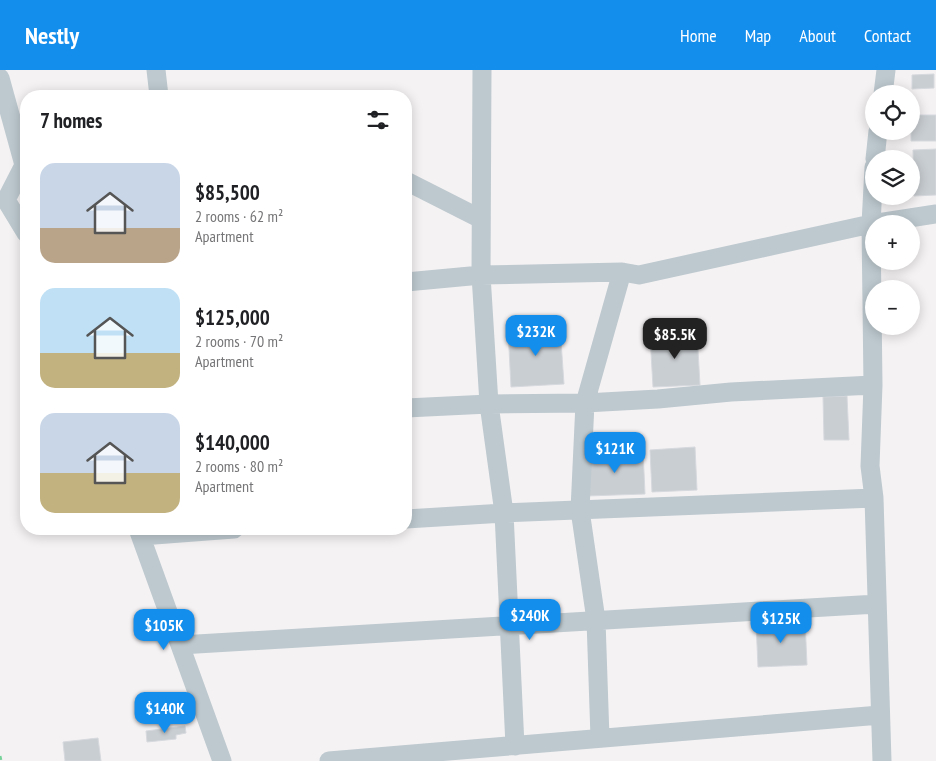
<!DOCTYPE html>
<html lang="en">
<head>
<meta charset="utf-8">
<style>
	body { margin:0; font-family:"PT Sans Narrow",sans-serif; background:#f2f2f2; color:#202124; height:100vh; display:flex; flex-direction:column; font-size:19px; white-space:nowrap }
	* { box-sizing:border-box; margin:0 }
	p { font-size:16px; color:#757577 }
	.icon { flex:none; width:28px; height:28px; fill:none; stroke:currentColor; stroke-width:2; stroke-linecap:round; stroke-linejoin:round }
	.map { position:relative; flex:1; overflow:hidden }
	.sheet { position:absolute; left:20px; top:20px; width:392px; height:445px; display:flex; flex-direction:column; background:#fff; border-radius:20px; box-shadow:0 2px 12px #0003 }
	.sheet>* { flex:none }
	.buttons { position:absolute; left:865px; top:15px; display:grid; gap:10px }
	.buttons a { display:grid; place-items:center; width:55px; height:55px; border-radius:50%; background:#fff; box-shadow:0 2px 12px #0003; font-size:25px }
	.price { position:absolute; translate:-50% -42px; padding:0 11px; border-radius:10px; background:#148eed; color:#fff; font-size:16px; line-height:32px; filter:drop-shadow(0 1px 2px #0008) }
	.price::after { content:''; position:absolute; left:50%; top:30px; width:15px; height:11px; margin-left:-8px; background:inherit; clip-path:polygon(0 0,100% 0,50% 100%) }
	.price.selected { background:#222; color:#fff }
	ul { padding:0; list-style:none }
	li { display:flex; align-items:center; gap:15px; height:125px; padding:0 20px }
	li span { display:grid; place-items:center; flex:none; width:140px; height:100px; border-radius:15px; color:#555 }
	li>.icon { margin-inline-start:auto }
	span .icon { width:60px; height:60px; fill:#fffc; stroke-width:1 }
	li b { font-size:21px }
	h2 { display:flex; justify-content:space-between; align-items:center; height:60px; padding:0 20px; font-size:21px }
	header { display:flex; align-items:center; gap:30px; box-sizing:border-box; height:70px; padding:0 25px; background:#148eed; color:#fff }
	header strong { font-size:24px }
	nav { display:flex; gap:28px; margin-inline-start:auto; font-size:18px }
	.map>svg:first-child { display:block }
</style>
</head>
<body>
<header>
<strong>Nestly</strong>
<nav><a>Home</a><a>Map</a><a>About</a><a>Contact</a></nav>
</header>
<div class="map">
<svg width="936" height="691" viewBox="0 0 936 691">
	<rect width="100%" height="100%" fill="#f5f2f3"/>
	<path fill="#c9ced2" stroke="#d6d9de" d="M934 4V18L912 19V5Z
		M911 45H936V71H911Z
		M936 79V125L914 126 913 80Z
		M560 257 564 314 511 317 508 260Z
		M697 263 700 315 653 317 650 266Z
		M847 326 849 370H824L823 327Z
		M695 377 697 420 652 422 650 380Z
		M643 381 645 424 587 426 586 385H597V383Z
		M805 550 807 595 758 597 756 552Z
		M185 656 186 663 176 665V669L147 672 146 661Z
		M98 668 101 691H65L63 672Z"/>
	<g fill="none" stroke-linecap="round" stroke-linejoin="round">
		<path stroke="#77d29a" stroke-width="3" stroke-dasharray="4 2.5" stroke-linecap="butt" d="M0 686 1 691"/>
		<path stroke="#bdc9cf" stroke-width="19" d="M156 0 159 26
			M482 0 481 205 489 334 504 443 515 676
			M0 8 24 95 6 130 26 163
			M883 24 886 0
			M875 89 878 61
			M874 97 871 154 873 315 870 396 874 428 882 691
			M406 111 481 149
			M406 212 481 205 622 202 639 205 871 154 936 144
			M406 338 489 334 585 333 658 329 731 322 873 315
			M406 449 504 443 874 428
			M138 459 222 691
			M141 466 234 459
			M180 575 877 534
			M600 668 596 550 580 440 585 333 622 202
			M329 691 880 645"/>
	</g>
</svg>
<div class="buttons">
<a><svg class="icon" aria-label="locate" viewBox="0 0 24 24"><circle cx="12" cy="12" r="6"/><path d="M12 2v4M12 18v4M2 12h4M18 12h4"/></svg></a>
<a><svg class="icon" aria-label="layers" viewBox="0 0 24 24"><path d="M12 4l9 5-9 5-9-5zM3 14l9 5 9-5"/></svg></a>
<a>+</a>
<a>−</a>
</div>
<b class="price" style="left:536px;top:287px">$232K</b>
<b class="price selected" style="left:675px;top:290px">$85.5K</b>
<b class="price" style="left:615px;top:404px">$121K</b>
<b class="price" style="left:530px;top:571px">$240K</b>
<b class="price" style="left:781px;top:574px">$125K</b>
<b class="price" style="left:164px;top:581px">$105K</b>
<b class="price" style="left:165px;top:664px">$140K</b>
<section class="sheet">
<h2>7 homes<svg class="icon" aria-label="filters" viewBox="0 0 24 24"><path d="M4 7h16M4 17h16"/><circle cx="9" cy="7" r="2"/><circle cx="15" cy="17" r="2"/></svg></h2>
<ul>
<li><span style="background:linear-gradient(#c9d6e8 65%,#b9a48a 0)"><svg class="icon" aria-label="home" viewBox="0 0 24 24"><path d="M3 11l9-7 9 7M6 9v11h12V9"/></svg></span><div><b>$85,500</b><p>2 rooms · 62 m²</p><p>Apartment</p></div></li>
<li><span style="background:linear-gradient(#bfe0f5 65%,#c2b280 0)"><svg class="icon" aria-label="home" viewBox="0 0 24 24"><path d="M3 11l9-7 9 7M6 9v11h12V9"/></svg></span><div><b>$125,000</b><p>2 rooms · 70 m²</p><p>Apartment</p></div></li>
<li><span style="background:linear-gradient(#c9d6e8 60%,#c2b280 0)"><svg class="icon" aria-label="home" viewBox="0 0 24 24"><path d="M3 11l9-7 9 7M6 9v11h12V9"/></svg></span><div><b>$140,000</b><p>2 rooms · 80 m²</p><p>Apartment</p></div></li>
</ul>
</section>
</div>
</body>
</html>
